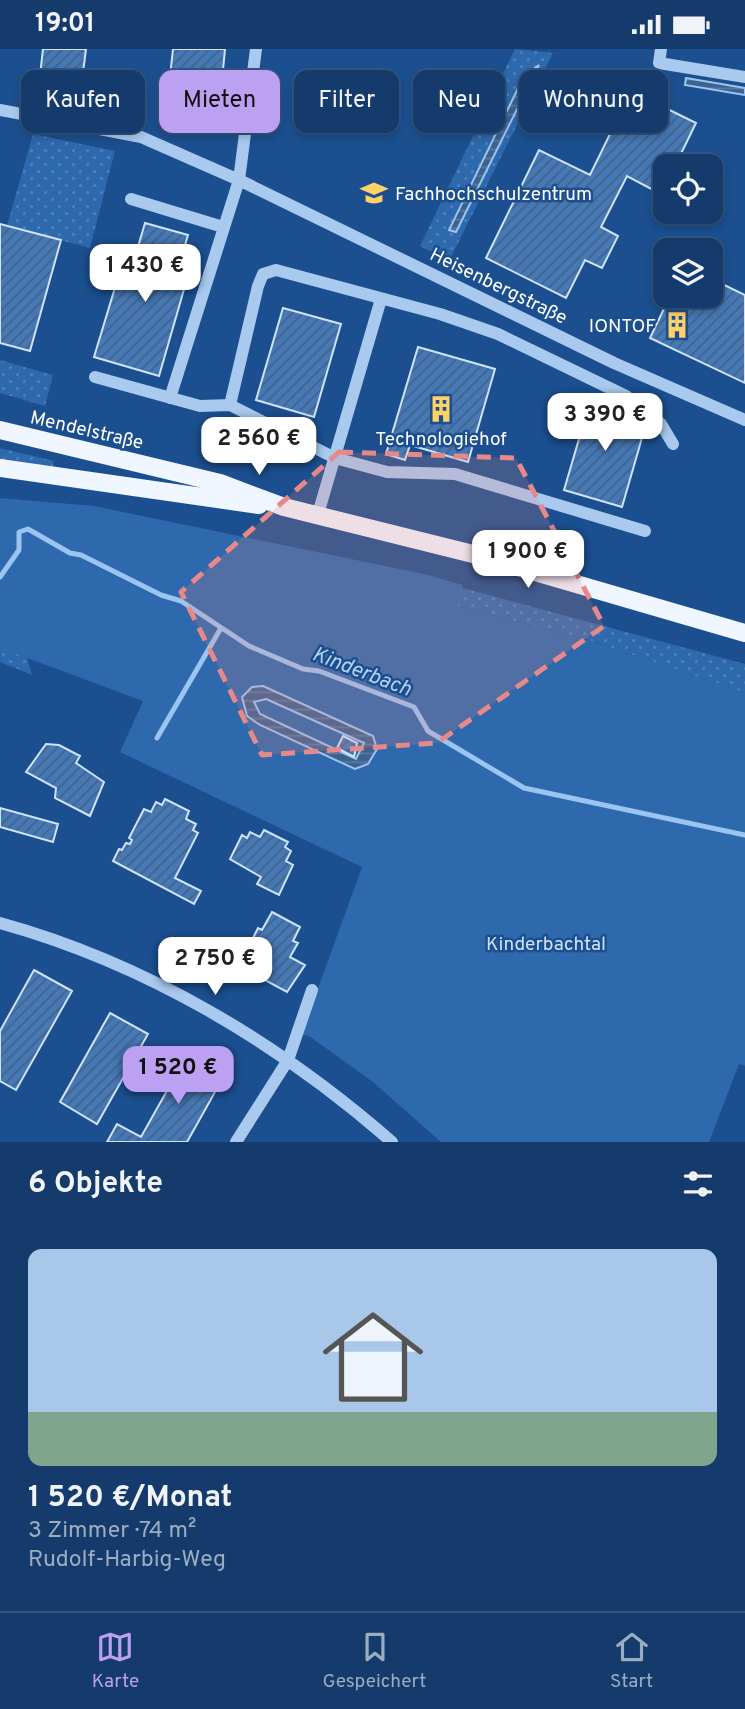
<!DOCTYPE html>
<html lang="de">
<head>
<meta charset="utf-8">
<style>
	body { margin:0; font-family:Overpass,sans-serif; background:#214673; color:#f1f3f6; height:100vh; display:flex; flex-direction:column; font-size:26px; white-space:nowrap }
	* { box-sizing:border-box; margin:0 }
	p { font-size:23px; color:#9dadc1 }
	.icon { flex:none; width:38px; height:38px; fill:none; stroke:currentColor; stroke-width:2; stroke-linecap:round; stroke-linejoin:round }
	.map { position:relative; height:1093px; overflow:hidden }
	.sheet { display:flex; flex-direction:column; background:#143b6b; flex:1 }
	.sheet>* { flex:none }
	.hud { position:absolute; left:21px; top:21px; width:704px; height:63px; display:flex; gap:14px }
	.fabs { position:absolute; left:653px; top:105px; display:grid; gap:14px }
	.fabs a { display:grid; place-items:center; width:70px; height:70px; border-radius:14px; background:#143b6b; box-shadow:0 4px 10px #0003,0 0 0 2px #33557e; font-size:35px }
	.price { position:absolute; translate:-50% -60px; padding:0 16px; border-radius:14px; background:#fff; color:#222; font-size:23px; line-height:46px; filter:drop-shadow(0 2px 4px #0008) }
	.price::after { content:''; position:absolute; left:50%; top:42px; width:21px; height:16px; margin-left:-10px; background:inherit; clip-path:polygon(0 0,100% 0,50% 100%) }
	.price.on { background:#bca0f2; color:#111 }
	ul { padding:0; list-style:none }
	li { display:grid; align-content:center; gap:14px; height:371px; padding:0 28px }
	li+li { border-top:2px solid #33557e }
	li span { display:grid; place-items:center; height:217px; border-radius:14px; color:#555 }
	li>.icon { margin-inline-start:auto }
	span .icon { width:126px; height:126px; fill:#fffc; stroke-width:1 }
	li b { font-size:30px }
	h2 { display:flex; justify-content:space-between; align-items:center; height:84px; padding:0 28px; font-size:30px }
	.tag { padding:0 24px; border-radius:14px; background:#143b6b; box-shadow:0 4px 10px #0003,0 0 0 2px #33557e; font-size:24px; line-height:63px }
	.tag.on { background:#bca0f2; color:#111 }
	.status { display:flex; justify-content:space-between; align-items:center; height:49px; padding:0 35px; background:#143b6b; direction:ltr }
	.status svg { height:19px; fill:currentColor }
	.tab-bar { display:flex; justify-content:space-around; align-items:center; height:98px; border-top:2px solid #33557e; background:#143b6b; font-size:19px; color:#9dadc1 }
	.tab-bar a { display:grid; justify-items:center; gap:4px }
	.tab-bar .on { color:#bca0f2 }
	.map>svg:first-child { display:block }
</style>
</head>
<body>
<div class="status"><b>19:01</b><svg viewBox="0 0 49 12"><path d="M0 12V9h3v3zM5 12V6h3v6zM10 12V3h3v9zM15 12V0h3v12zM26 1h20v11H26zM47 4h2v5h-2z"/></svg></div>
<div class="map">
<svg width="745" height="1093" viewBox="0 0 745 1093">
	<defs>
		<pattern id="grass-dots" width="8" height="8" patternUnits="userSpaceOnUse" patternTransform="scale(1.75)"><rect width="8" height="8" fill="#2e69ad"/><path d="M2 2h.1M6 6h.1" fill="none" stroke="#4d80b9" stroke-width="1.8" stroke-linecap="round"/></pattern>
		<pattern id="water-rules" width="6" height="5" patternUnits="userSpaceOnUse" patternTransform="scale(1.75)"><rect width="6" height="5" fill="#3c6290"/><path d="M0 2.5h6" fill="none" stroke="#597aa1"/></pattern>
		<pattern id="building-hatch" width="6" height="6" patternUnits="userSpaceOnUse" patternTransform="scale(1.75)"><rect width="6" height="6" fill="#4478b7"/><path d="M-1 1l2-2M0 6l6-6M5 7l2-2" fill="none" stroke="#486282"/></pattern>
	</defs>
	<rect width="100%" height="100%" fill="#1b4f8f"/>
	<path fill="url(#grass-dots)" fill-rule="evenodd" d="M515 0 553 4 449 212 420 197ZM538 17 457 182 450 181 524 28Z
		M33 85 115 102 90 199 7 177Z
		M0 311 53 326 45 357 0 344Z
		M0 399 54 412 52 421 0 411Z
		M0 490 422 528 745 615V644L588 591 457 557 21 586 32 626 0 613Z"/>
	<path fill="#2e69ad" d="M0 449 94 457 424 525 463 536 457 557 588 591 745 644V1017L739 1015 709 1093H441L373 1033 309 987 301 986 362 818 120 703 143 652 0 599Z"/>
	<path fill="url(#water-rules)" stroke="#9cc4f0" stroke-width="2" fill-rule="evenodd" d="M539 16 456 183 449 181 524 27Z
		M686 29 745 39V46L685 36Z
		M263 637 373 687 377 700 368 715 355 720 260 676 247 667 242 648 252 638ZM266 650 364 694 356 710 260 665 254 653Z"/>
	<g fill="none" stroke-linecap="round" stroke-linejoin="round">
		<path stroke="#9cc4f0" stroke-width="5" d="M0 528 19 501V483L28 480 70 504 81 506 161 546 181 552 249 597 303 620 319 622 414 658 428 682 524 739 745 786
			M157 689 221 579"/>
	</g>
	<path fill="url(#building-hatch)" stroke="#cfe3fa" stroke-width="2" d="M43 0H86L81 39 39 35Z
		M173 0H225L223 21 244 23 242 41 221 38 220 43 169 37Z
		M631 42 696 74 675 117H665V136L661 145 627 127 601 178 618 187 602 219 585 211 566 249 486 209 539 101 590 126Z
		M145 174 188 186 176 227 187 230 159 327 94 308 120 222 130 225Z
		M0 175 61 191 30 302 0 294Z
		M710 229 745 246V334L650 289 670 247H710Z
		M283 259 341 275 314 368 256 351Z
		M418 298 495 320 468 413 410 396 405 411 386 405Z
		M591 349 627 359 633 364 630 371 646 375 622 458 564 441Z
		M343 687 357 694 354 708 337 699Z
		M46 695 59 696 80 707 76 714 104 733 90 767 55 749 56 739 26 723Z
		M165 750 189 762 186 770 196 775 193 781 198 784 175 829 201 842 194 855 113 812 119 800 122 801 126 794 130 795 132 791 129 789 144 760 151 763 156 753 162 756Z
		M0 759 58 775 53 793 0 778Z
		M264 781 288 793 285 798 291 802 286 812 293 816 279 846 257 835 261 828 230 810 242 786 247 789 250 783 260 788Z
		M272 863 300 878 293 892 298 894 290 908 305 916 287 943 261 929 263 926 248 918 250 915 236 907 244 892 250 895 258 879 262 881Z
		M34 921 72 942 16 1041 0 1032V982Z
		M110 964 148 985 97 1075 60 1053Z
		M187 1006 224 1027 187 1093H107L117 1075 141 1088Z"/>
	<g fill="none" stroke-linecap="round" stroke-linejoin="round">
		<path stroke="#a9c9ee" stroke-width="12" d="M661 0 659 14 745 28
			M0 61 141 88 239 131 614 314 745 371
			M131 150 223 178
			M95 328 200 357 230 356 335 409 387 423 455 425 645 482
			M170 349 239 131 256 0
			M230 356 258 237 263 225 276 221 440 265 498 285 626 347 661 375 673 395
			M318 465 381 250
			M0 874C145 914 279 994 392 1093
			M236 1093 288 1011 312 941"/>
		<path stroke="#f0f6ff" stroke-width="18" d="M0 381 220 434 284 458 477 506 745 584
			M0 419 259 456"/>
	</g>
	<path fill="#e88989" fill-opacity="0.2" stroke="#e88989" stroke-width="5" stroke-dasharray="14 9" stroke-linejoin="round" d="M339 403 516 409 604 577 437 694 262 706 181 543Z"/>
	<defs>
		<symbol id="university-bare" viewBox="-9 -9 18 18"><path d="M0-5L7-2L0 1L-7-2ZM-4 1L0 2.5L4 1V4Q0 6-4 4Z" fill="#ffd166" stroke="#1b4f8f" stroke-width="2.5" paint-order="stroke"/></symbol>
		<symbol id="building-bare" viewBox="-9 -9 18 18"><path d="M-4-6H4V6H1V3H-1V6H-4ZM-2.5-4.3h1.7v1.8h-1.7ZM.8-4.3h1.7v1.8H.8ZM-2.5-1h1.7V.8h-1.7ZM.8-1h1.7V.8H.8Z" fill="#ffd166" stroke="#1b4f8f" stroke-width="2.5" paint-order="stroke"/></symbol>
	</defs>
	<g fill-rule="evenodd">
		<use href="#university-bare" x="355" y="125" width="38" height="38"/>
		<use href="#building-bare" x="658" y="257" width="38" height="38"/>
		<use href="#building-bare" x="422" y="341" width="38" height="38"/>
	</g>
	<g text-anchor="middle" stroke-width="5" stroke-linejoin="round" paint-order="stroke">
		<g font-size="19" fill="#fff" stroke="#1b4f8f" text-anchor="start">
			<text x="395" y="151">Fachhochschulzentrum</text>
			<text x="656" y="283" text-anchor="end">IONTOF</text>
			<text x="441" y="396" text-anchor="middle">Technologiehof</text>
		</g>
		<g font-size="19" fill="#fff" stroke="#1b4f8f">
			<text transform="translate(499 236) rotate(26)" y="7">Heisenbergstraße</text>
			<text transform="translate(87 380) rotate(13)" y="7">Mendelstraße</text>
		</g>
		<g font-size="19" fill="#cfe3fa" stroke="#1b4f8f">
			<text x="546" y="901">Kinderbachtal</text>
		</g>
		<g font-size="21" font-style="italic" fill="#b5d3f5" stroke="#1b4f8f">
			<text transform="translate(362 622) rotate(21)" y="7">Kinderbach</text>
		</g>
	</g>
</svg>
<div class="fabs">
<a><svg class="icon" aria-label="locate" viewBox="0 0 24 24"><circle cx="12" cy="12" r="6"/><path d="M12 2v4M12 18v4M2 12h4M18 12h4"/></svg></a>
<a><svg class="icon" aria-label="layers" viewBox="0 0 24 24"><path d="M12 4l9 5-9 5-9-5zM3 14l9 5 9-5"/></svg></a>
</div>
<b class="price" style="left:145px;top:255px">1 430 €</b>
<b class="price" style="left:605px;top:404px">3 390 €</b>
<b class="price" style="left:259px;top:428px">2 560 €</b>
<b class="price" style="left:528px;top:541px">1 900 €</b>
<b class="price" style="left:215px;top:948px">2 750 €</b>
<b class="price on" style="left:178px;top:1057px">1 520 €</b>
<div class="hud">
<a class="tag">Kaufen</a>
<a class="tag on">Mieten</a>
<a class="tag">Filter</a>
<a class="tag">Neu</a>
<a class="tag">Wohnung</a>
</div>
</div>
<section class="sheet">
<h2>6 Objekte<svg class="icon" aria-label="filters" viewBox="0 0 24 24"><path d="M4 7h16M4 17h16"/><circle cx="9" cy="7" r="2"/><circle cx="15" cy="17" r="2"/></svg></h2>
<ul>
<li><span style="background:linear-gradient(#a9c7e8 75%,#7fa58c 0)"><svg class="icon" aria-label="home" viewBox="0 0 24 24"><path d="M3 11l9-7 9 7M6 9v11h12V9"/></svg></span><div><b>1 520 €/Monat</b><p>3 Zimmer · 74 m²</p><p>Rudolf-Harbig-Weg</p></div></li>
</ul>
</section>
<nav class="tab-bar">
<a class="on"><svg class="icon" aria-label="map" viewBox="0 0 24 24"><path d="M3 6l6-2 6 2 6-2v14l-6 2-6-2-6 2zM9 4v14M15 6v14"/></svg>Karte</a>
<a><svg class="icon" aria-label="saved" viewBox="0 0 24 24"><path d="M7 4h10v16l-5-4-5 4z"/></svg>Gespeichert</a>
<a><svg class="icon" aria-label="home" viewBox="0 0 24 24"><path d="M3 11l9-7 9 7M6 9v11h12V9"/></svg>Start</a>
</nav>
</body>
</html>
